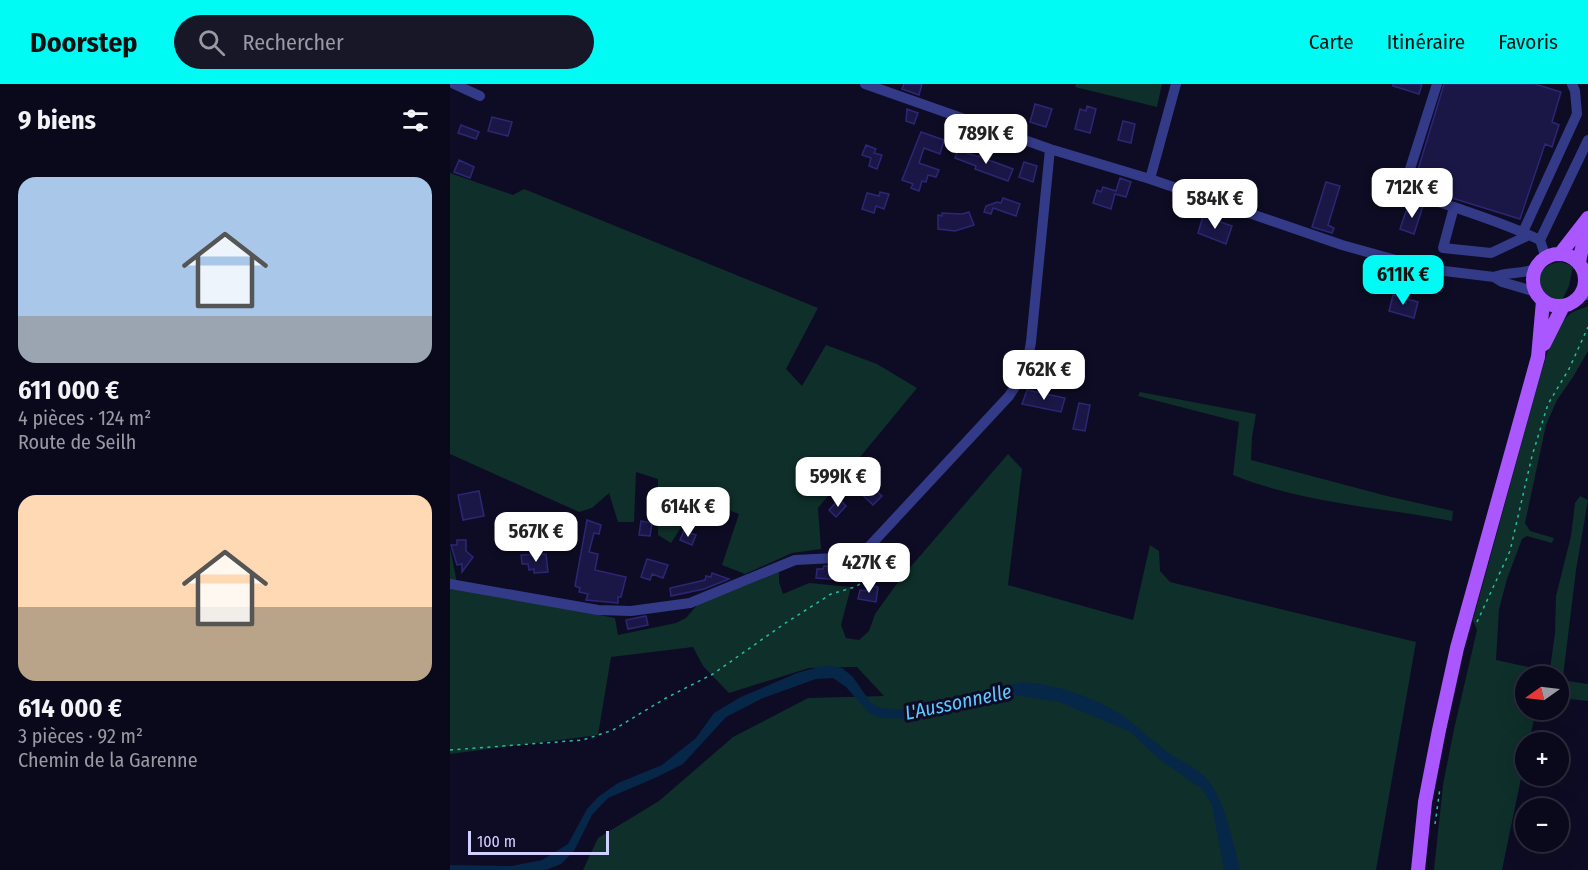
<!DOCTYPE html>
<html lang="fr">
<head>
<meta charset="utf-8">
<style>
	body { margin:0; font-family:"Fira Sans Condensed",sans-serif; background:#181728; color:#f1f3f6; height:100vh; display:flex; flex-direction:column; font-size:22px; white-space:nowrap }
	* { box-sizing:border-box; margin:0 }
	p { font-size:20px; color:#999aa3 }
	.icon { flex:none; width:33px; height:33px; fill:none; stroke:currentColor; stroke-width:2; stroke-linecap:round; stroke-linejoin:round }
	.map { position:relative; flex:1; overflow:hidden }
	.sheet { display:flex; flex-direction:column; background:#0a091b; width:450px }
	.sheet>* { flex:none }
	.needle { width:39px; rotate:256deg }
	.tools { position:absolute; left:1065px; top:582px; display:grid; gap:12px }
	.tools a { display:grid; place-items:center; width:54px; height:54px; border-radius:50%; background:#0a091b; box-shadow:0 6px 24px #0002,0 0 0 2px #2a2a3a; font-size:30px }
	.scale { position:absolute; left:18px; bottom:15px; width:141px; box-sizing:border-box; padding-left:6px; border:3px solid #d0d0ff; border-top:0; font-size:16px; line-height:21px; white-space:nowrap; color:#d0d0ff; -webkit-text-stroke:4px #0d0c24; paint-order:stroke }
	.price { position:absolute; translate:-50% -51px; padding:0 14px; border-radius:12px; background:#fff; color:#222; font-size:20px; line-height:39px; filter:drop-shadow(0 2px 3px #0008) }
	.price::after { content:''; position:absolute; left:50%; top:36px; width:18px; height:14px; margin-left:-9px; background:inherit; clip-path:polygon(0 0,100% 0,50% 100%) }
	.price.current { background:#00fbf4; color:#111 }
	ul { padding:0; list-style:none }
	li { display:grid; align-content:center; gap:12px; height:318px; padding:0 18px }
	li span { display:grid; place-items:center; height:186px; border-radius:18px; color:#555 }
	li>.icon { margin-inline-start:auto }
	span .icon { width:108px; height:108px; fill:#fffc; stroke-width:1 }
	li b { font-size:26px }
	h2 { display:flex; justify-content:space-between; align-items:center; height:72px; padding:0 18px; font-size:26px }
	header { display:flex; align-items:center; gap:36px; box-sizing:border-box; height:84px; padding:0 30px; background:#00fbf4; color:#111 }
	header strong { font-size:28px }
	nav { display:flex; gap:33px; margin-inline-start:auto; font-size:21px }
	.search { width:420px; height:54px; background:#181728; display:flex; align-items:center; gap:15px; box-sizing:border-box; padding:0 21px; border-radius:33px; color:#999aa3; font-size:22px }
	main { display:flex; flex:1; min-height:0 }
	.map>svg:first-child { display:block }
</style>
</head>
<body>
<header>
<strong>Doorstep</strong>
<div class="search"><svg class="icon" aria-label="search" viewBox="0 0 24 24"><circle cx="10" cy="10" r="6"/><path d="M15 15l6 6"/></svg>Rechercher</div>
<nav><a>Carte</a><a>Itinéraire</a><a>Favoris</a></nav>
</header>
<main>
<section class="sheet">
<h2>9 biens<svg class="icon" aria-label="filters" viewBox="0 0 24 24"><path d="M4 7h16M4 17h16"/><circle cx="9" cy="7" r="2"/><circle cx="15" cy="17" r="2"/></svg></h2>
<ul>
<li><span style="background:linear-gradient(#a9c7e8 75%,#9aa5b1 0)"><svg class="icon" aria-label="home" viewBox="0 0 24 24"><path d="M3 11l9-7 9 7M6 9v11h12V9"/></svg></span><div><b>611 000 €</b><p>4 pièces · 124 m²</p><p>Route de Seilh</p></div></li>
<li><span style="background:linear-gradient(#ffd9b3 60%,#b9a48a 0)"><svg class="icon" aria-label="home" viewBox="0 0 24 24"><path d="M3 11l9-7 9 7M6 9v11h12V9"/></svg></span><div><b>614 000 €</b><p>3 pièces · 92 m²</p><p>Chemin de la Garenne</p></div></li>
</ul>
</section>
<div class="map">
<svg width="1138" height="786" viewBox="0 0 1138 786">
	<rect width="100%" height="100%" fill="#0d0c24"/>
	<path fill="#0f2f2a" d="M626 0H712L707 23 625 3Z
		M0 89 63 111 74 105 368 224 336 285 352 302 376 261 427 280 467 304 368 424 371 465 342 469 295 490 272 481 289 430 257 418 244 441 234 439 221 459 208 451V395L186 388 184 438H168L159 409 142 424 129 428 0 370Z
		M1111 178 1123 182 1119 202 1112 216C1082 214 1081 180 1111 178Z
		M1138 222V267L1123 293 1107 316 1096 341 1075 439 1080 447 1104 454 1102 459 1077 452 1072 455 1057 495 1049 525 1046 576 1092 586 1091 592H1076V626H1086L1079 658H1076L1075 675 1052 786H984L993 701 1004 645 1027 546 1023 536 1089 296C1096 275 1102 245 1120 230 1125 226 1132 225 1138 222Z
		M690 308 806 330 802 353 801 376 937 412 1003 427 1002 437C929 423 852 419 783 391L789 338 688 312Z
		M558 370 572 385 558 501 683 536 700 461 709 467 710 487 720 498 966 558 926 786H133L148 754 209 717 283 653 358 614 434 612 407 583 359 584 279 609 253 582 243 563 161 573 148 651 0 670V464L8 504 165 534 168 551 226 539 236 534 248 520 329 488V498L333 510 359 499 401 503 391 541 396 554 409 556 419 547 425 530 451 494Z
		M1130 412 1138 416 1126 486 1113 593 1118 597 1138 600V617L1109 614 1108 592H1099L1105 549 1106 512 1121 452 1125 419Z"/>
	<path fill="#072748" d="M376 581 392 584 403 593 421 619 431 624 454 626 572 598C607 600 647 614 676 634 691 645 704 659 719 669 733 679 750 684 760 699 775 719 784 761 790 786H774L762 721 752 705 710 676 679 647 609 618 564 611 462 635 431 634 420 630 396 603 383 594 366 595 313 614 276 633 233 680 207 693 158 714 142 731 124 767 111 780 96 786H0V781L62 782 92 776 118 760 137 725 148 713 168 699 212 681 246 654 264 629 291 613 347 589Z"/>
	<path fill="#1a1747" stroke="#2c2775" stroke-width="1.5" d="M454 0H472L469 11 452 5Z
		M943 0H972L969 10 943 2Z
		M994 0H1085L1111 8 1102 38 1109 41 1102 63 1095 60 1070 135 963 102Z
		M585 20 602 25 596 43 580 38Z
		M637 22 646 25 640 49 625 45 630 25 636 27Z
		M457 25 468 29 464 40 456 37Z
		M42 33 62 38 58 52 38 47Z
		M673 37 685 40 681 59 668 56Z
		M11 41 29 48 26 55 8 49Z
		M471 48 494 56 490 70 474 64 469 79 489 86 486 93 478 91 476 98 472 97 469 107 461 104 463 100 452 96Z
		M416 61 426 65 424 69 432 71 427 85 419 82 421 74 412 71Z
		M508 66 529 73 530 70 537 73 536 75 563 85 558 97 525 85 526 82 505 74Z
		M9 76 24 83 20 94 4 88Z
		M574 78 587 82 583 98 569 93Z
		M670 94 681 98 676 113 665 110 661 125 643 119 647 106 651 108 653 103 666 107Z
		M876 98 890 102 878 141 884 144 882 149 862 143Z
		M430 108 439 110 434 125 426 122 424 129 412 125 417 109 429 112Z
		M553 114 570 120 566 132 543 124 541 130 534 128 536 122 547 118 551 119Z
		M963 119 973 122 964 150 950 145 956 127 960 129Z
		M519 128 524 141 505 147 488 145V131L492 132V129L512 130Z
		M753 132 782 142 776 160 748 149Z
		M943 211 968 218 964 234 939 227Z
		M577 306 615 314 611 328 572 320Z
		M629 319 640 321 635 347 623 345Z
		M413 395 432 412 423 421 405 404Z
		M29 407 34 432 13 436 8 411Z
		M389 415 396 422 386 433 379 426Z
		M137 436 151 441 149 450 144 449 139 468 148 470 145 486 176 493 171 513H168V519L136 516 138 510 129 508 130 504 125 502Z
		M191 437 202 439 200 452 189 451Z
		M234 447 246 451 242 461 230 456Z
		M7 456H16V467L23 473 12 488V480L7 481 1 461H7Z
		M96 470 98 488 84 489V485L79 486 78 480H72L71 471Z
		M197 475 218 481 213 494 202 490 200 496 191 493Z
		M374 482 391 483V496L366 494 367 485H373Z
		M262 489 279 495 254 505 221 512 220 504 255 496 256 492 261 493Z
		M418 501 428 503 426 518 408 515 410 506 417 507Z
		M196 532 198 541 178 545 176 536Z"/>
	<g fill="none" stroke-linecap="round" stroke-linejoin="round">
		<path stroke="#24bfa2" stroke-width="1.5" stroke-dasharray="3 4.5" stroke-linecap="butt" d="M1027 538 1060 467 1082 372 1098 320 1119 285 1138 243
			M0 666 133 656 163 646 216 614 263 590 334 540 381 510 405 503 421 493V475
			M985 740 990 704"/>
		<path stroke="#333a88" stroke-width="10" d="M4 0 30 12
			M415 0 600 65 700 95 892 161 978 185 1044 193 1052 198 1086 208
			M987 0 953 107 1004 123
			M700 95 726 0
			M1073 148 1127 30 1125 7 1122 0
			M1079 151 1041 169 993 164 1004 123C1033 133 1061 142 1090 156
			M1096 174 1090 156 1138 56
			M1044 193C1057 188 1072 190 1085 185
			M1135 196 1138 197
			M1131 210 1138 211
			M0 500 148 526 181 527 240 519 345 476 405 473 415 467 559 312 576 286 581 258 600 65"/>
		<path stroke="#ab57ff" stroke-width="14" d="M1110 170 1138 134
			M1083 196a26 26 0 1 1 52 0a26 26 0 1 1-52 0Z
			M1129 180C1130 166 1138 149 1137 138
			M1094 260 1113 222
			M968 786 975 718 989 646 1007 564 1088 273 1093 217"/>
	</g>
	<g text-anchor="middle" stroke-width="6" stroke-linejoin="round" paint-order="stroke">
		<g font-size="20" font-style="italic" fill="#5ec8ff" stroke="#0d0c24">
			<text transform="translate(508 618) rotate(-12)" y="7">L'Aussonnelle</text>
		</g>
	</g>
</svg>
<div class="tools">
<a><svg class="needle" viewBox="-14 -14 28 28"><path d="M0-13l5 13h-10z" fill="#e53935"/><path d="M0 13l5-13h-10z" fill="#999aa3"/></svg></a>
<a>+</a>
<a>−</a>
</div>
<div class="scale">100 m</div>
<b class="price" style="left:536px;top:81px">789K €</b>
<b class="price" style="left:962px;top:135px">712K €</b>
<b class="price" style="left:765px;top:146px">584K €</b>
<b class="price current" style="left:953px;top:222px">611K €</b>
<b class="price" style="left:594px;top:317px">762K €</b>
<b class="price" style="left:388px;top:424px">599K €</b>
<b class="price" style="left:238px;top:454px">614K €</b>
<b class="price" style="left:86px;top:479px">567K €</b>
<b class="price" style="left:419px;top:510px">427K €</b>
</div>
</main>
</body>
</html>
